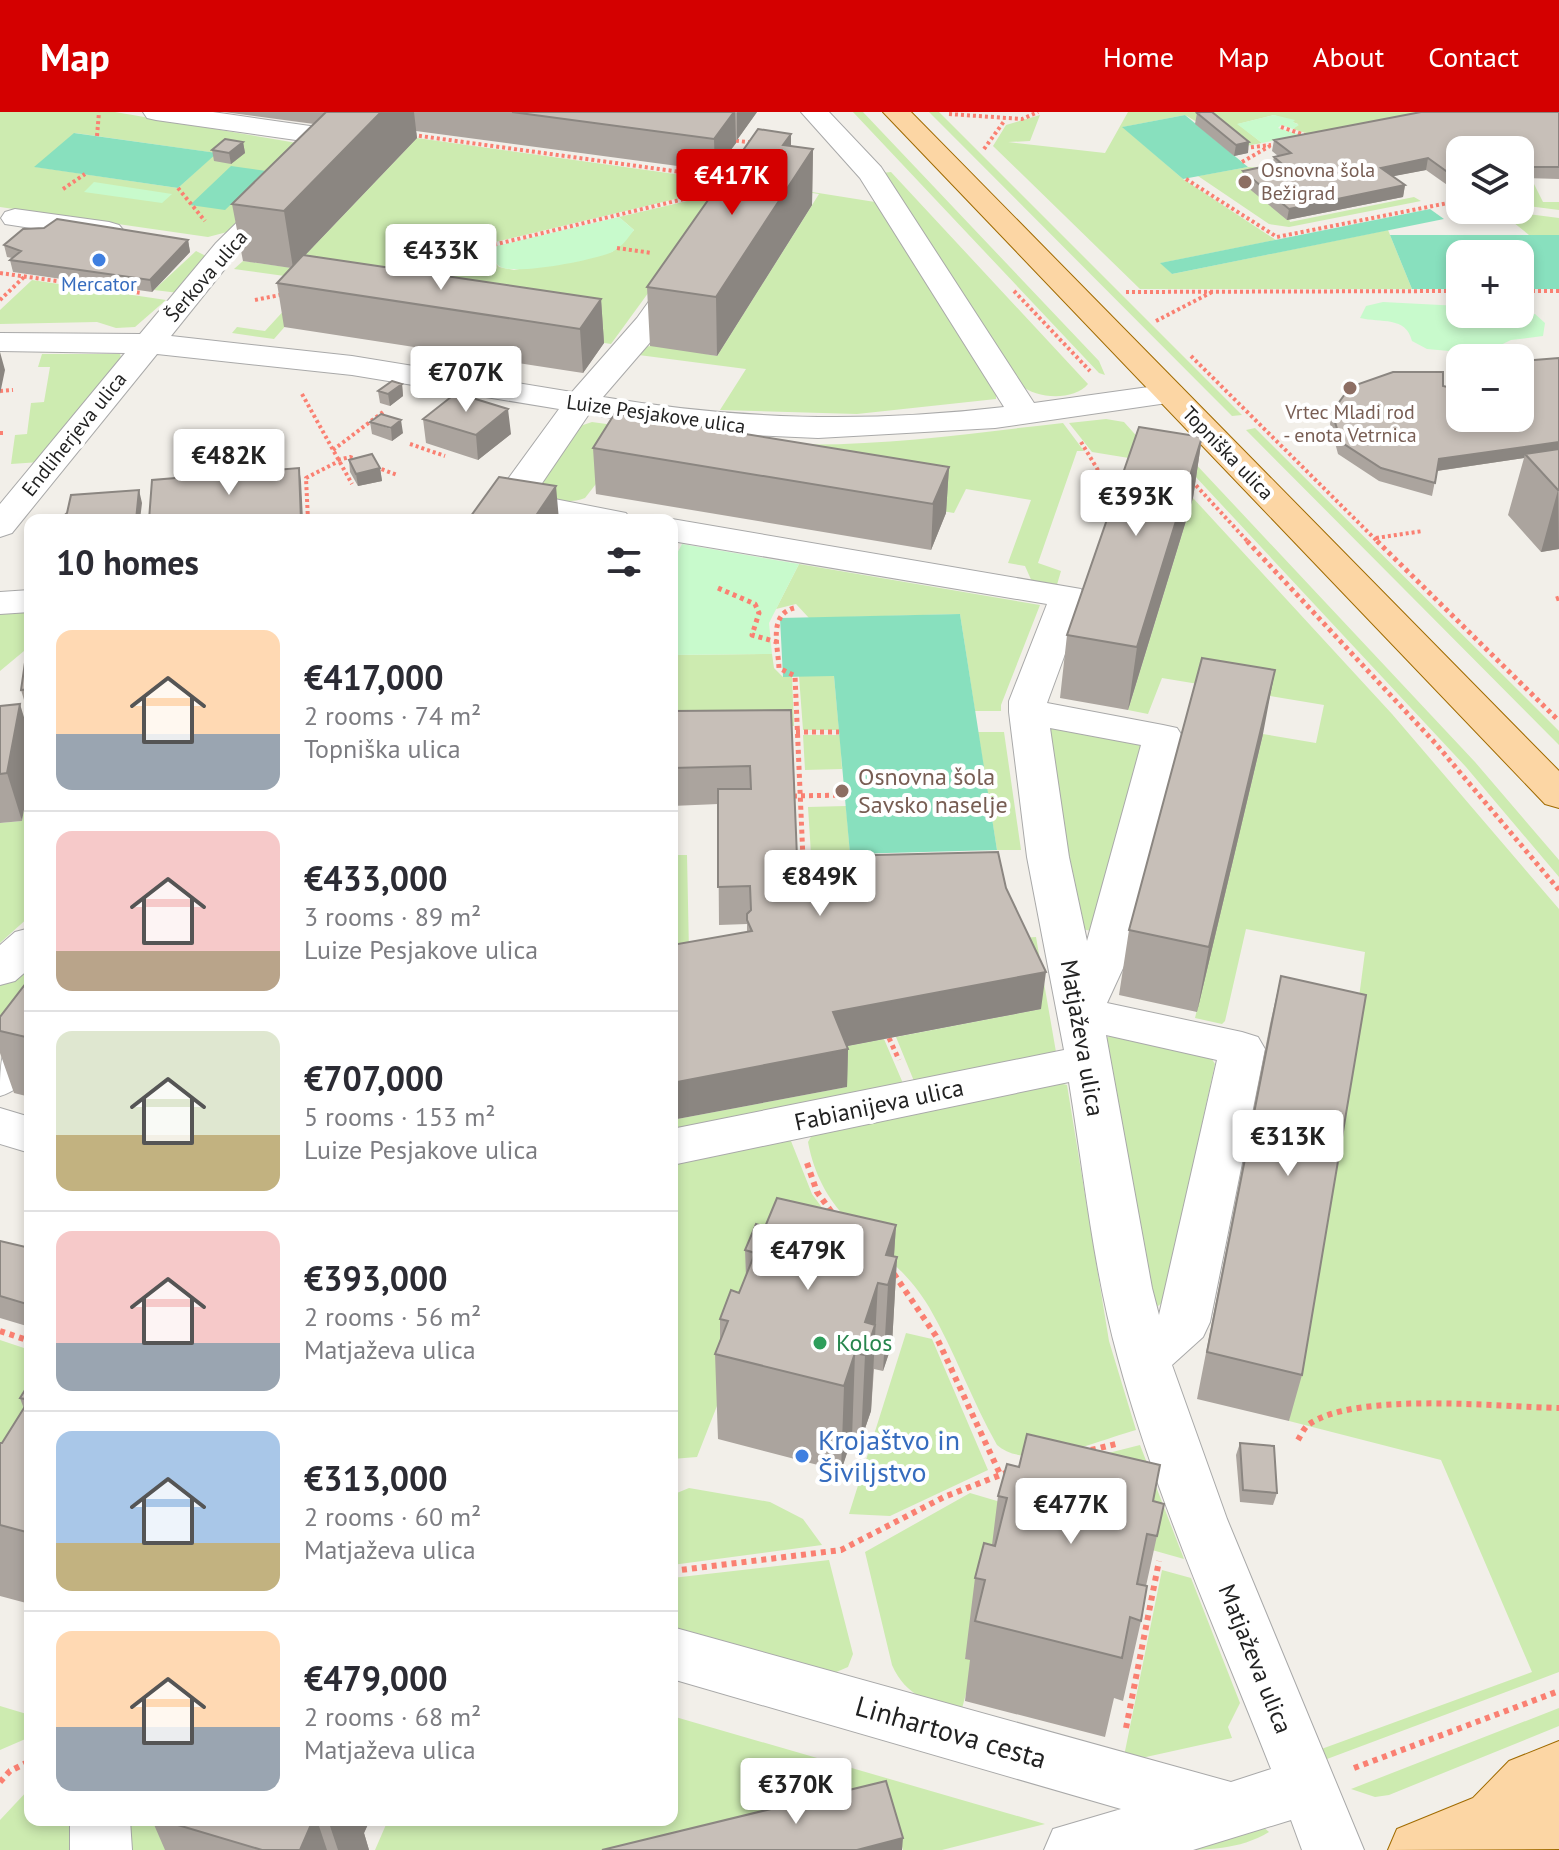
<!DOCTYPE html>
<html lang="en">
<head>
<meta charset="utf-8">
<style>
	body { margin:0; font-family:"PT Sans",sans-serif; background:#f7f7f7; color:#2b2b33; height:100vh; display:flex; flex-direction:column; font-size:30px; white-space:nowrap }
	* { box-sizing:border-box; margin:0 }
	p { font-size:26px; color:#7c7c81 }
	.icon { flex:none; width:44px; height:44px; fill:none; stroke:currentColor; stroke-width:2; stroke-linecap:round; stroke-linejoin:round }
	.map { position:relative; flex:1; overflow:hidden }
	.side { position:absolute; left:24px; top:402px; width:654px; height:1312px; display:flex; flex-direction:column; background:#fff; border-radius:16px; box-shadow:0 4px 12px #0003 }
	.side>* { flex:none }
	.buttons { position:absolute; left:1446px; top:24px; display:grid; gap:16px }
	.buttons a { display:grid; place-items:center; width:88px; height:88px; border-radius:16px; background:#fff; box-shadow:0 4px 12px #0003; font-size:40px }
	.price { position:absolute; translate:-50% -68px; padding:0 18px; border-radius:8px; background:#fff; color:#222; font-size:26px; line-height:52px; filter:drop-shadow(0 2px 4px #0008) }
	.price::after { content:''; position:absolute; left:50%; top:48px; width:24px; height:18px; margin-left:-12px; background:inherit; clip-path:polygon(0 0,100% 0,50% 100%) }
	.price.current { background:#d40000; color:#fff }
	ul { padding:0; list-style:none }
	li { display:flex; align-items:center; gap:24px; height:200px; padding:0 32px }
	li+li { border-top:2px solid #e1e1e2 }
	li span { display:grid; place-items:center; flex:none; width:224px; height:160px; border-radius:16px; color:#555 }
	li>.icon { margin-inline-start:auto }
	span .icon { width:96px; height:96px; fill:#fffc; stroke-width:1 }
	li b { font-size:34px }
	h2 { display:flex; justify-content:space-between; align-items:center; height:96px; padding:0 32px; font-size:34px }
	header { display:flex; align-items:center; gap:48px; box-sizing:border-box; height:112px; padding:0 40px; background:#d40000; color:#fff }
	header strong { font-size:38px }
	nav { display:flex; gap:44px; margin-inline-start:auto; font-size:28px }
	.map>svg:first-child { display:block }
</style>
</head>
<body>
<header>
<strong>Map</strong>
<nav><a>Home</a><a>Map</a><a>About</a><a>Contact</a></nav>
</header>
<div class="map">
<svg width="1559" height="1738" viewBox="0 0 1559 1738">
	<rect width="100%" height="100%" fill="#f2efe9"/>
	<path fill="#cdebb0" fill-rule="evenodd" d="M0 0H115L297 31 231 119 208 125 0 95ZM75 21 216 41 178 76 36 55Z
		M853 0H863L1099 249 1105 263 1099 261Z
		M929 0H939L1242 303 1232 304Z
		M1128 0H1559L1419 1 1309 22 1293 17 1298 12 1274 3 1238 12 1262 31 1240 35 1185 3 1123 15 1183 67 1276 128 1161 151 1172 162 1388 118 1412 177H1140L993 34 1006 13 1040 3 1030 29 1008 30 1105 41Z
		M417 26 718 68 709 79 328 170 234 157 243 149 293 156Z
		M1248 55 1272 56 1290 110 1414 85 1421 89 1289 115 1269 112 1198 64Z
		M891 60 1088 272C1074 289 1036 287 1021 273L882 61Z
		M1520 66H1531L1543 90H1559V98L1520 93Z
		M762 72 875 90 996 280V287L857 302 720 298 746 257 631 242C648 224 695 241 717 244L819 82 759 73Z
		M721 81 611 232 310 186 274 227 232 221 237 215 265 219 300 181 484 137 499 155 514 158 612 140 634 118 619 105Z
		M1498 98 1559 106V123H1529Z
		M196 139 206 144 179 181 154 178Z
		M32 168 166 188 135 215 116 216 97 210 0 212V198Z
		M42 242H120L122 248 40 350 11 352 15 323 27 322 31 291 44 290 50 255H38Z
		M1106 307 1124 310 1185 378 1135 347 1092 340 1069 311Z
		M592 310C657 319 722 330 787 332 880 335 971 321 1063 311L1084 339H1077L1038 451 1061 459 1056 476 1033 472 1025 454 1008 451 1031 388 966 377 954 401 617 345 585 386C569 392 549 390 536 377L580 314Z
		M1255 316 1559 619V633L1246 318Z
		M1176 331 1475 650 1559 748V765L1466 655 1166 333Z
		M1193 386 1392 602 1559 797V1560L1327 1647 1316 1639 1532 1560 1441 1348 1289 1309 1353 931 1365 840 1246 817 1225 909 1222 912 1195 906 1263 622 1316 631 1324 593 1162 566 1148 602 1128 598Z
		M799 452 1040 493 1001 593V599H975L960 502 809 506 796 492 776 497Z
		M30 494V534L0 559V497Z
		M772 542 774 556 783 565 792 564 794 614 672 616V543Z
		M799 564H834L839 618H803Z
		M1054 614 1143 631 1092 819 1081 817 1045 620Z
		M978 620H1004L1021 738H997Z
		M803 623H840L842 657 805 658Z
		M30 664V804L0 831V711L22 709Z
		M846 694 850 742H811L808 695Z
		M672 743H687L689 840H672Z
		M1036 825 1056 940 916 974 896 925 1041 897 1008 827Z
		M30 844V897L0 936V872Z
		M1113 921 1210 944 1215 952 1163 1190 1158 1194 1152 1192 1104 928Z
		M884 927 905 976 672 1020V1008L847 975 832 937Z
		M1055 970 1067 973 1109 1229 1136 1318C1099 1328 1028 1361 997 1333 972 1289 955 1240 929 1195 890 1130 824 1116 808 1030L815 1018Z
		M789 1024 812 1082 831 1108 760 1184 697 1345 672 1347V1049Z
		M906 1221 932 1227 988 1358 890 1404 849 1402Z
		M0 1228 30 1238V1317L0 1342Z
		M1140 1333 1184 1447 1145 1436 1069 1351Z
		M689 1376 770 1390 803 1407 822 1433 672 1453V1383Z
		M970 1381 1014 1394 965 1546 975 1549 961 1600C930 1590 906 1585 892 1553L865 1440Z
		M829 1448 853 1542 848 1555 834 1561 672 1520V1466Z
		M1162 1458 1191 1466 1240 1591 1228 1615 1232 1626 1146 1645 1124 1644Z
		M0 1594 30 1603V1625L0 1638Z
		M1559 1596V1614L1389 1683 1375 1685 1351 1677Z
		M672 1604 1045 1712 942 1738H903L886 1681 648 1738H375L388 1708H672Z
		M30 1676V1708H80L81 1738H0V1708Z
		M122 1708H197L182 1738H123Z
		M1261 1713 1269 1720C1239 1738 1207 1738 1171 1738Z"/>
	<path fill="#c8facc" d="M1274 3 1295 8 1293 10 1299 13 1293 17 1281 13 1278 16 1301 23 1262 31 1237 12Z
		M94 70 172 82 162 91 84 80Z
		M619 105 634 118C628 126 622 135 612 140 595 148 517 163 501 155 495 152 489 143 484 137Z
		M1383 190 1460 194V202H1535L1545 211 1543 224 1511 228 1482 242 1427 237 1412 229C1406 204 1381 211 1360 206L1366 194Z
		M682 432 799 452 769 511 772 542 672 543V451Z"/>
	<path fill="#88e0be" d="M1185 3 1248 55 1183 67 1122 15Z
		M74 21 217 41 178 76 34 55Z
		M231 54 266 59 225 98 190 93Z
		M1430 97 1444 107 1172 162 1160 151Z
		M1390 123H1559V177H1520V142H1460V177H1412Z
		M960 502 997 738 850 742 834 564 783 565 780 506Z"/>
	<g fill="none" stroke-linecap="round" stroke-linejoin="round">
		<defs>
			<path id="minor" d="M143 0H213L338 18 348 20 352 26 348 32 338 34 156 8 147 6Z
				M801 0H829L881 55 1034 291 1170 272 1181 275 1186 282 1181 289 995 316 818 326 701 321 589 302 534 383 626 401 631 408H558L520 401 514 408H478L559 297 352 263 157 242 12 421 0 425V392L125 241 0 239V221L140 222 216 131 270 78H290L294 84 290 90 236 143 171 224 352 244 572 280 637 206 672 157H694L698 163 659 220 603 285C738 308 867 311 1004 295L860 66Z
				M15 97 109 110 119 113 124 119 119 125 109 128 5 112 1 106 5 100Z
				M672 407 1081 477 1086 485 1047 591 1163 613 1177 616 1183 625 1124 854 1107 891 1242 920 1258 925 1265 937 1210 1210 1203 1225 1172 1253 1227 1407 1364 1738H1302L1291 1708 1193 1738H1044L1053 1717 1121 1697 672 1567V1515L1231 1670 1271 1657C1218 1522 1156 1386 1118 1246 1093 1156 1084 1062 1069 970L672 1053V1017L1064 938 1027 745 1009 600V589L1047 492 672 429ZM1050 616 1141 633 1087 829 1069 745ZM1106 923 1217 948 1159 1203 1152 1176Z
				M30 478V500L0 502V480Z
				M30 816V856L15 869 0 873V833L15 820Z
				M30 912C30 944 36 973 0 984 0 952 0 922 30 912Z
				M0 996 30 1005V1041L0 1032Z
				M70 1708H130L132 1738H70Z"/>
			<path id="major" d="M883 0H911L1559 659V696L1545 692Z
				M1559 1629V1737L1388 1738 1397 1717 1473 1686 1509 1649Z"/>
		</defs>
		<use href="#minor" stroke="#a9a9a9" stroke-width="2"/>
		<use href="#major" stroke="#a06b00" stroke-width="2"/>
		<path stroke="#fa8072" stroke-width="4" stroke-dasharray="3 3" stroke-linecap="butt" d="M949 2 1022 7 1038 0
			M1281 15 1308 24
			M413 23 724 66
			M97 24 99 0
			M730 28 756 31
			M1245 36 1271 33
			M984 37 1005 8
			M1242 50 1270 34
			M1186 67 1277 125 1458 89
			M178 76 205 109
			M63 77 85 62
			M617 136 652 141
			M389 158 713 80 723 66
			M0 161 142 181
			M1014 179 1090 259
			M1520 179H1559
			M1126 180 1460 179
			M0 188 25 164
			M255 188 285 182
			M1156 209 1212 180
			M1191 244 1379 431
			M0 279 13 278
			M302 282 352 372
			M0 321H5
			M1081 330 1104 368 1125 371
			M410 332 445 344
			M333 338 383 300
			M338 348 350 345 359 348
			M376 355 397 363
			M1192 369 1249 431
			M1093 405 1111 408
			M308 408 306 366 339 349
			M1376 426 1423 419"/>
		<path stroke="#fa8072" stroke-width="5" stroke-dasharray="4 4" stroke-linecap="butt" d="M1247 429 1436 632 1559 778
			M1377 429 1559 609
			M718 476 755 492 759 501 752 523 777 530
			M1556 487 1559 486
			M794 496C768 503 778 534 779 556L795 564 803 747
			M796 620H839
			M793 684 845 683
			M889 926 899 948"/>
		<path stroke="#fa8072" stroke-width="6" stroke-dasharray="5 5" stroke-linecap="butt" d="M807 1051 817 1080 833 1102
			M894 1162 936 1224 1000 1362
			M0 1219 30 1229
			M1298 1328C1301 1323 1304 1316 1308 1313 1354 1279 1501 1295 1559 1296
			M1091 1338 1120 1331
			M672 1459 841 1438 944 1385 1008 1360
			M1126 1616 1159 1449
			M1354 1656 1559 1579
			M0 1670 10 1659 30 1649"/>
		<use href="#minor" fill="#fff" fill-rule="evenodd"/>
		<use href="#major" fill="#fcd6a4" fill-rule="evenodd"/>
	</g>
	<path fill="#aba49e" d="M224 0H757L737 28H736V31L715 59 416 19 417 26 305 143 601 187 604 231 583 261 284 215 277 171 291 156 243 149 232 92 314 12Z
		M1559 0V67L1520 66V38H1460V82L1426 58 1393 64 1405 73 1403 85 1287 108 1241 70 1243 59 1272 53 1274 45 1278 44 1272 39 1274 28Z
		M1197 1 1248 41 1234 44 1195 12Z
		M243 30 245 41 231 52 214 49 212 38Z
		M791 34 813 37 812 93 717 244 650 234 647 175Z
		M188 128 190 140 152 180 13 160 10 148 12 146 7 145 4 133Z
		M1559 246V437L1541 440 1508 403 1524 346 1437 359 1432 384 1379 369 1338 342 1330 312 1332 300 1443 274 1467 306 1464 308 1466 310 1520 306Z
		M402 272 403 284 390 294 380 291 378 279Z
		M423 307 511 322 478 348 426 331Z
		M370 310 403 321 392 329 372 322Z
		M1202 325 1193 386 1128 598 1060 586 1067 523Z
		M593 336 949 355 946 401 931 438 596 382Z
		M349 348 380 356 382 369 358 374 350 360Z
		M30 516V608L21 578Z
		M0 594 22 709 0 711Z
		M791 598 797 745 1006 776 1041 897 847 934 848 937 847 975 747 820V812L719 813 718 692 672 694V599Z
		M1263 622 1197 900 1119 883 1129 818Z
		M1281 864 1302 1263 1289 1309 1197 1287 1270 912Z
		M30 866V985L14 981 0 941V905Z
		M896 1113 894 1145H897L892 1232 883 1259 874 1257 871 1299 861 1328 852 1326 841 1359 718 1327 715 1242 720 1228V1207L739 1181 746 1164 745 1138 765 1115Z
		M0 1129 30 1136V1215L0 1206Z
		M30 1270V1492L0 1484V1331H2L24 1297 20 1286Z
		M1240 1331 1277 1381 1273 1393 1240 1390 1236 1343Z
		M998 1384 1153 1389 1164 1392 1146 1474 1141 1509 1123 1589 1114 1586 1105 1625 965 1589 970 1548 965 1547 975 1466 992 1433Z
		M152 1708H370L364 1721 369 1738H165Z"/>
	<path fill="#8b8681" d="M381 0H414L417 26 293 156 284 99Z
		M734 0H735L736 31 715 59 714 27Z
		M737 0H757L737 28Z
		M791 22V70L813 37 812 93 717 244 716 185 783 33Z
		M243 30 245 41 231 52 229 41Z
		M1249 30 1248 41 1234 44 1236 33Z
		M1428 46 1426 58 1379 67 1381 56Z
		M1405 73 1403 85 1287 108 1289 97Z
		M188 128 190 140 152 180 150 168Z
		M601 187 604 231 583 261 580 217Z
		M0 240 5 258 0 282Z
		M402 272 403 284 390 294 388 282Z
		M508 297 511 322 478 348 476 323Z
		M401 308 403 321 392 329 391 316Z
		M1202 325 1193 386 1128 598 1137 535Z
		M1559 330V341L1525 342 1524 346 1436 359 1439 347Z
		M949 355 946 401 931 438 933 392Z
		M299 356 301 369 303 408H301Z
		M380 356 382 369 358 374 356 362Z
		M556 374 559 408H533Z
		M139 378 142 391 140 408H136Z
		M1558 378 1559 437 1541 440Z
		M1275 558 1263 622 1197 900 1209 835Z
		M20 592 30 625V664L22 709 7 661Z
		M1046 860 1041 897 832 937 833 900Z
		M848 937 847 975 672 1008V971Z
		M896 1113 893 1157 897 1145 892 1232 883 1259 888 1173 886 1143Z
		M878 1171 871 1299 861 1328 865 1243V1210Z
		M855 1241 852 1326 841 1359 844 1274Z
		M313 1708H317L327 1738H300Z
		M328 1708H370L364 1721 369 1738H338Z
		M903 1726 902 1738H857Z"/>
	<path fill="#c7bfb8" stroke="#8b8681" stroke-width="2" d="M326 0H381L284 99 232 92Z
		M512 0H734L714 27Z
		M1201 0H1212L1249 30 1236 33 1197 1Z
		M1421 0H1559V55H1520V38H1460V69L1428 46 1381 56 1405 73 1289 97 1243 59 1281 51 1274 45 1291 41 1274 28Z
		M758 17 791 22 783 33 813 37 716 185 647 175Z
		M225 27 243 30 229 41 212 38Z
		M57 107 188 128 150 168 10 148 21 139 4 133 23 117 44 116Z
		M303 143 601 187 580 217 277 171Z
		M1559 246V330L1439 347 1435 371 1381 356 1341 330 1332 300 1350 275 1393 260H1443V274L1460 278V302L1459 303 1460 306H1462L1466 310 1494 306H1520V253L1534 248Z
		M392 269 402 272 388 282 378 279Z
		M456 281 508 297 476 323 423 307Z
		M615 301 949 355 933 392 593 336Z
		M381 302 401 308 391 316 370 310Z
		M1139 315 1202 325 1137 535 1067 523Z
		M1559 337V378H1558L1525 342Z
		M372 342 380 356 356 362 349 348Z
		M299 356 301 408H149L152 368Z
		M499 365 556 374 533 408H468Z
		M139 378 136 408H59L67 401 71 383Z
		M30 516V577L21 578Z
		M1202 546 1275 558 1209 835 1129 818Z
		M20 592 7 661 0 662V594Z
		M791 598 797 745 998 740 1006 776 1046 860 833 900 848 937 672 971V833L752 819 747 808V802L751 798 750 774 718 775V677H751L750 654 672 656V599Z
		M1281 864 1366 883 1302 1263 1207 1240Z
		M30 866V926L0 919V905Z
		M777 1086 896 1113 886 1143 897 1145 888 1173 878 1171 865 1210 875 1213 865 1243 855 1241 844 1274 715 1242 728 1209 720 1207 731 1178 739 1181 755 1141 745 1138 756 1112 765 1115Z
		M0 1129 30 1136V1193L0 1184Z
		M30 1270V1421L0 1413V1331H2L29 1288 20 1286Z
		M1027 1322 1160 1353 1153 1389 1164 1392 1157 1424 1147 1422 1137 1472 1147 1474 1141 1509 1130 1505 1122 1546 975 1509 985 1468 975 1466 984 1431 995 1434 1007 1386 998 1384 1007 1352 1019 1355Z
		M1240 1331 1274 1334 1277 1381 1243 1378Z
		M886 1669 903 1726 857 1738H602Z
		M161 1708H313L300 1738H262Z"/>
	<g fill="#8d6e63" stroke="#fff" stroke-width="3">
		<circle cx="1245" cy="70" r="8"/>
		<circle cx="1350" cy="276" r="8"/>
		<circle cx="842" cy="679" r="8"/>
	</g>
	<g fill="#3f7fe0" stroke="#fff" stroke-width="3">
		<circle cx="99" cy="148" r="8"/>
		<circle cx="802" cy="1344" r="8"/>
	</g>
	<circle fill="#2e9e5b" stroke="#fff" stroke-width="3" cx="820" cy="1231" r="8"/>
	<g text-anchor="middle" stroke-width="8" stroke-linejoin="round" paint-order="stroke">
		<g font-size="20" fill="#785e54" stroke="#fff" text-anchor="start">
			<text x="1261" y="65">Osnovna šola<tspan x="1261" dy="23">Bežigrad</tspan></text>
			<text x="1350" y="307" text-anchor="middle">Vrtec Mladi rod<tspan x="1350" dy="23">- enota Vetrnica</tspan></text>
		</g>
		<g font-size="20" fill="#222" stroke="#fff">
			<text transform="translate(206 164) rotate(-49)" y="7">Šerkova ulica</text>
			<text transform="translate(656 302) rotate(8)" y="7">Luize Pesjakove ulica</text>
			<text transform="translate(74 322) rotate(-51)" y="7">Endliherjeva ulica</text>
			<text transform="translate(1228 341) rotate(46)" y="7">Topniška ulica</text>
		</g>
		<g font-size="20" fill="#366cbe" stroke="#fff">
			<text x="99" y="179">Mercator</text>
		</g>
		<g font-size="24" fill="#785e54" stroke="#fff" text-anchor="start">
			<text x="858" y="673">Osnovna šola<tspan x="858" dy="28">Savsko naselje</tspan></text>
		</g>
		<g font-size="24" fill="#222" stroke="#fff">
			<text transform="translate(1082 926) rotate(80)" y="8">Matjaževa ulica</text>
			<text transform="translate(879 993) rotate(-12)" y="8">Fabianijeva ulica</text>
			<text transform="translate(1255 1547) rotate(68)" y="8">Matjaževa ulica</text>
		</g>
		<g font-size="24" fill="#27864d" stroke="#fff" text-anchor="start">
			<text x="836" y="1239">Kolos</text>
		</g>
		<g font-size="28" fill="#366cbe" stroke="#fff" text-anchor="start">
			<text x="818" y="1338">Krojaštvo in<tspan x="818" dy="32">Šiviljstvo</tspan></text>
		</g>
		<g font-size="28" fill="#222" stroke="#fff">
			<text transform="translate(951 1620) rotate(16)" y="10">Linhartova cesta</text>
		</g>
	</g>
</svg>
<div class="buttons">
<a><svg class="icon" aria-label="layers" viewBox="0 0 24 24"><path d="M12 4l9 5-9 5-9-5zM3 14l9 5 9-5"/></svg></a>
<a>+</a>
<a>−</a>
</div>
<b class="price current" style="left:732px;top:105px">€417K</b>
<b class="price" style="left:441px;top:180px">€433K</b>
<b class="price" style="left:466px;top:302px">€707K</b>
<b class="price" style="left:229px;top:385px">€482K</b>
<b class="price" style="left:1136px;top:426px">€393K</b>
<b class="price" style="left:820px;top:806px">€849K</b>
<b class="price" style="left:1288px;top:1066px">€313K</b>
<b class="price" style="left:808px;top:1180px">€479K</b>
<b class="price" style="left:1071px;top:1434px">€477K</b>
<b class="price" style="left:796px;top:1714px">€370K</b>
<section class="side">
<h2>10 homes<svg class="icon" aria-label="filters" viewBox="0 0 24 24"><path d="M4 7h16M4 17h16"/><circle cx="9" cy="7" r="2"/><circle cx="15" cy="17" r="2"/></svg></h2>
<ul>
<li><span style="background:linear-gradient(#ffd9b3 65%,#9aa5b1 0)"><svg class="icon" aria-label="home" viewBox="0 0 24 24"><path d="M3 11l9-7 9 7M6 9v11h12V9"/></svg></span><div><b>€417,000</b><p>2 rooms · 74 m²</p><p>Topniška ulica</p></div></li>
<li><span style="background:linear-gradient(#f6c9c9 75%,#b9a48a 0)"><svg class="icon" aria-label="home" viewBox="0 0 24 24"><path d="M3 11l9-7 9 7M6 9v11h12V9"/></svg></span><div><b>€433,000</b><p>3 rooms · 89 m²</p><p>Luize Pesjakove ulica</p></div></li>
<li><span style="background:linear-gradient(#dfe7d0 65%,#c2b280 0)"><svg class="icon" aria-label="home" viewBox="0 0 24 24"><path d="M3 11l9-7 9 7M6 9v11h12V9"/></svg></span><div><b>€707,000</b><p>5 rooms · 153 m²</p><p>Luize Pesjakove ulica</p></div></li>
<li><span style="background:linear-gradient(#f6c9c9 70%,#9aa5b1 0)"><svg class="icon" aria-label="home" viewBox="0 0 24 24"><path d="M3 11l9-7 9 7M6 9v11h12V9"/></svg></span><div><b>€393,000</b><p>2 rooms · 56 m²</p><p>Matjaževa ulica</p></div></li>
<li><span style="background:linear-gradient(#a9c7e8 70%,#c2b280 0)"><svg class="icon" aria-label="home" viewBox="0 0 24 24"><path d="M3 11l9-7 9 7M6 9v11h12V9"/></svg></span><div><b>€313,000</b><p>2 rooms · 60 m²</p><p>Matjaževa ulica</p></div></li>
<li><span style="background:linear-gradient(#ffd9b3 60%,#9aa5b1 0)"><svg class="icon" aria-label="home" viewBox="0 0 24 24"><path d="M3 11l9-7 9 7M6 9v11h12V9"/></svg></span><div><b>€479,000</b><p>2 rooms · 68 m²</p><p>Matjaževa ulica</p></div></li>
</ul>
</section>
</div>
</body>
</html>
